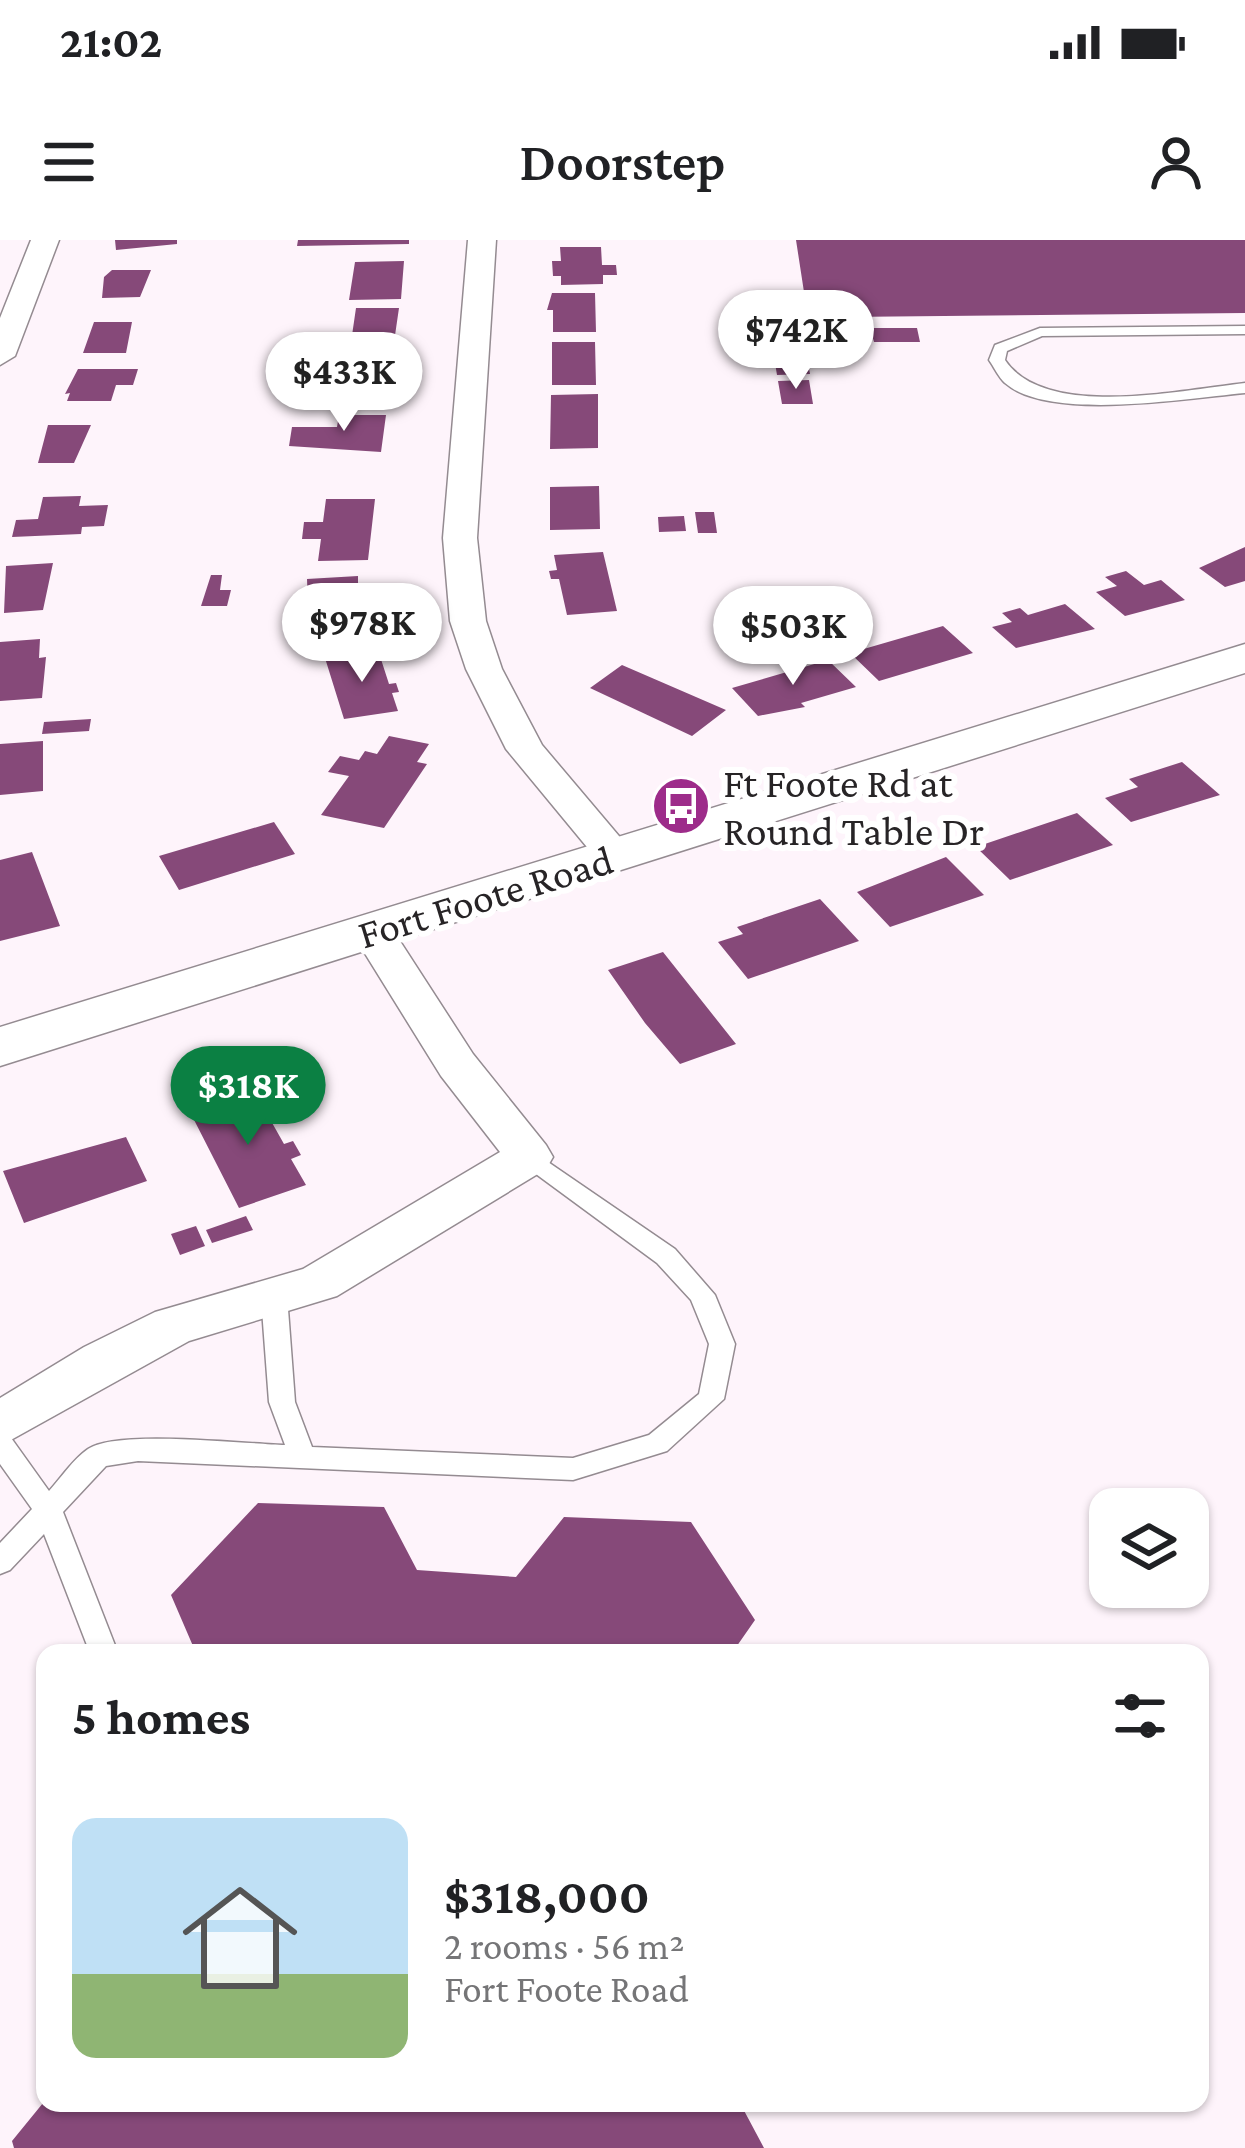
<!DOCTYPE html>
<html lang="en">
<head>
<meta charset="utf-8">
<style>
	body { margin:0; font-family:"Crimson Pro",serif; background:#f6f6f6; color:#202124; height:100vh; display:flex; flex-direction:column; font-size:45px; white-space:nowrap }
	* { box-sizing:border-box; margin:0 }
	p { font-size:39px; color:#757577 }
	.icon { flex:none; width:66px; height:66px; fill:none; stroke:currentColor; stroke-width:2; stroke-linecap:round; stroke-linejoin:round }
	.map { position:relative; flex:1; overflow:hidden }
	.sheet { position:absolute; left:36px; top:1404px; width:1173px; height:468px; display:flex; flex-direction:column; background:#fff; border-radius:24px; box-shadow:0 3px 9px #0004 }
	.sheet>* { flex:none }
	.tools { position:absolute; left:1089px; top:1248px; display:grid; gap:24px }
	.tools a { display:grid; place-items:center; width:120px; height:120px; border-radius:24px; background:#fff; box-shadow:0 3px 9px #0004; font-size:60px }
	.price { position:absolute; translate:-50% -102px; padding:0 27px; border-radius:42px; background:#fff; color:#222; font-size:39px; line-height:78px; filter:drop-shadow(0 3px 6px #0008) }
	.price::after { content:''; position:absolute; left:50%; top:72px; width:36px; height:27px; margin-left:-18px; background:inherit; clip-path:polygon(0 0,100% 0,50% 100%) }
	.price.selected { background:#0b8043; color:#fff }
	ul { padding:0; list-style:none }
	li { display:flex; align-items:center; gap:36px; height:300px; padding:0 36px }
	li+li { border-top:3px solid #e0e0e0 }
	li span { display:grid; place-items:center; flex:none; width:336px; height:240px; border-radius:24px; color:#555 }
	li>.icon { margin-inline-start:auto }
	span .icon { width:144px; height:144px; fill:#fffc; stroke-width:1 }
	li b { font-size:51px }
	h2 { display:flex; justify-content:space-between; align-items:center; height:144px; padding:0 36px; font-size:51px }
	.status { display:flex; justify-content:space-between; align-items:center; height:84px; padding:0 60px; background:#fff; direction:ltr }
	.status svg { height:33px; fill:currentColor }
	header { display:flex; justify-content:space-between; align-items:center; height:156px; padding:0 36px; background:#fff; font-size:54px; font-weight:600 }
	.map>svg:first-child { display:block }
</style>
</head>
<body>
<div class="status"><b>21:02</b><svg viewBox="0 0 49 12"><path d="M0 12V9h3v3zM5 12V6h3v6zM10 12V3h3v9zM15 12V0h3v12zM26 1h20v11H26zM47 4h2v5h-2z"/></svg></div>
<header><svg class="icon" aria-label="menu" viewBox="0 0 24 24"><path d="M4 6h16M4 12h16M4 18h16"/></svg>Doorstep<svg class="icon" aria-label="person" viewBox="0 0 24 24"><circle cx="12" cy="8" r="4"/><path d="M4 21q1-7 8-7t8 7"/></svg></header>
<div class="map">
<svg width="1245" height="1908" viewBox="0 0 1245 1908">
	<rect width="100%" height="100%" fill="#fef4fb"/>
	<path fill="#864979" d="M115 0H177V4L116 10Z
		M298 0H409V4L297 6Z
		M796 0H1245V73L844 77 839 51 804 52Z
		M560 7H601L602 25H616L617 35H603V44L561 45V36H553L552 21H561Z
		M404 21 401 59 349 60 355 22Z
		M112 30H151L140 57 102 58 104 37Z
		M552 53H595L596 92H553V70H547Z
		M356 68H399L393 109H350Z
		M94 82H132L126 113H83Z
		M809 88H862L866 103H812Z
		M870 88H917L920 102H874Z
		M552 102H595L596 145H552Z
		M773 111H806L810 134 777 135Z
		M350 119H391L388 142H396L395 150H388L386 162 343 163Z
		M78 129H138L133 145H116L111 161H67L70 153 65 154Z
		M809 140 813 164H782L778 141Z
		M598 154V208L550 209 551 155Z
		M339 175H386L381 212 289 206 292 187H337Z
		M48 185H91L74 223H38Z
		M599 246 600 289 550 290V247Z
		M81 256 79 266 108 265 104 286 82 287 81 294 12 297 16 280 38 279 43 257Z
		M326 259H375L368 320 318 321 321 299H302L304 282H323Z
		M695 272H714L717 293H698Z
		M684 276 686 291 659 292 658 277Z
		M1245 307V341L1225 347 1199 328Z
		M603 312 617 371 567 375 559 339H551L549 331 557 330 554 315Z
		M53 323 43 370 4 373 6 326Z
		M1126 331 1144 345 1161 340 1185 360 1125 376 1096 352 1117 346 1105 337Z
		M211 335H222L220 350H231L227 366H201Z
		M358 336V349L370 348 371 370 361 371 363 393 309 397 307 339Z
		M1065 364 1095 389 1016 408 992 387 1012 382 1002 373 1020 368 1028 375Z
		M943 386 973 413 879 441 850 413Z
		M40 399 39 418 46 417 42 458 0 461V402Z
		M378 410 389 444 396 443 399 452 392 453 398 471 344 479 325 418Z
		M828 420 856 447 801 463 805 467 758 476 732 448Z
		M622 425 726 470 692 496 590 448Z
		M91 479 89 491 42 494 44 482Z
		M389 496 429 504 417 522 427 524 384 588 321 575 349 536 328 532 340 516 359 520 365 511 377 514Z
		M43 501V551L0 555V504Z
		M1182 522 1220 555 1131 582 1105 558 1138 547 1129 539Z
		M1077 573 1113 605 1010 640 976 607Z
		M274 582 295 614 179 650 159 616Z
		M32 612 60 686 0 701V620Z
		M946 617 984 655 890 687 857 652Z
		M820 659 859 701 748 739 718 702 743 694 737 687Z
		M663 712 736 804 680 824 645 783 608 730Z
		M253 849 284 904 293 901 301 915 291 919 306 945 239 968 189 870Z
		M126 897 147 941 24 983 3 931Z
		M246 976 253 990 212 1003 206 990Z
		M196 986 205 1006 180 1015 171 994Z
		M258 1263 384 1267 417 1330 516 1337 564 1277 691 1282 755 1380 732 1413H196L171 1355Z
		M43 1863H740L764 1908H14L12 1901Z"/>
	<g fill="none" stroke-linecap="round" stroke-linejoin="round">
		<defs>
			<path id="service" d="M1245 86V94L1042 96 1007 111 1005 120C1045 180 1182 150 1245 143V153C1189 158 1049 182 1005 143 999 138 994 127 989 120L995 105 1040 88Z
				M529 909 675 1009 715 1055 735 1104 724 1159 667 1211 573 1240 138 1221 106 1226 63 1272 118 1413H90L44 1294 10 1330 0 1334V1303L32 1269 0 1224V1192L9 1195 49 1251C61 1238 73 1219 88 1209 116 1189 246 1204 285 1205L269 1162 261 1056 265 1049H283L287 1056 295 1162 312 1207 573 1218 649 1195 699 1154 709 1104 691 1060 657 1023 521 923 517 917Z"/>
			<path id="minor" d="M31 0H59L15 116 0 125V78Z
				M468 0H496L477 298 486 381 502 429 542 505 635 615 629 624H601L506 509 466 429 450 381 443 298Z
				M372 677 387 681 473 814 546 905 553 917 546 929 337 1056 189 1101 0 1206V1158L84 1107 155 1072 303 1029 500 912 441 836 351 691 357 681Z"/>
			<path id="tertiary" d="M1245 404V433L0 826V787Z"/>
		</defs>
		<use href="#service" stroke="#948b91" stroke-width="3"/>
		<use href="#minor" stroke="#948b91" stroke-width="3"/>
		<use href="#tertiary" stroke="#948b91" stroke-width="3"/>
		<use href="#service" fill="#fff" fill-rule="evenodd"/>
		<use href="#minor" fill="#fff" fill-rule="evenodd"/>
		<use href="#tertiary" fill="#fff" fill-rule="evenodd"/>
	</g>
	<defs>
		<symbol id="bus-disc" viewBox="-11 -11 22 22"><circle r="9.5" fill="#9d2c8a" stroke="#fff"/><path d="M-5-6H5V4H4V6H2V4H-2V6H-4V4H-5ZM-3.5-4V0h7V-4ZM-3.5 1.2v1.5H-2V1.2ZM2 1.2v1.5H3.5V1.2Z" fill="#fff"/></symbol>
	</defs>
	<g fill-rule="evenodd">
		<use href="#bus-disc" x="648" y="533" width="66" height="66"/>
	</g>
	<g text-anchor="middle" stroke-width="12" stroke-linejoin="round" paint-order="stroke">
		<g font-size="42" fill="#272426" stroke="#fff" text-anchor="start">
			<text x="723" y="557">Ft Foote Rd at<tspan x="723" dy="48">Round Table Dr</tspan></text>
		</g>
		<g font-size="42" fill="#272426" stroke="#fff">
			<text transform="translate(485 656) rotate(-17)" y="15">Fort Foote Road</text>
		</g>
	</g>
</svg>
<div class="tools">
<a><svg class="icon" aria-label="layers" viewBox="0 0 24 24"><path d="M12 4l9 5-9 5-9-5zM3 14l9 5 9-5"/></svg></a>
</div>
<b class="price" style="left:796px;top:152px">$742K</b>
<b class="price" style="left:344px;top:194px">$433K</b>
<b class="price" style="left:362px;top:445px">$978K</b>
<b class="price" style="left:793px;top:448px">$503K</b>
<b class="price selected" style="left:248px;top:908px">$318K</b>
<section class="sheet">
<h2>5 homes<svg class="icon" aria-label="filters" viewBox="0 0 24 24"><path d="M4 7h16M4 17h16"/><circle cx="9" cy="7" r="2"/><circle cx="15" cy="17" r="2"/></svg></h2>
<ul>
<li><span style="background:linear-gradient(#bfe0f5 65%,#8fb573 0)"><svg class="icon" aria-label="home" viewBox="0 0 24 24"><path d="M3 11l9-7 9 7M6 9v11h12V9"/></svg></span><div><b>$318,000</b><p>2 rooms · 56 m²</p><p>Fort Foote Road</p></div></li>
</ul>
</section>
</div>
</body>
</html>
